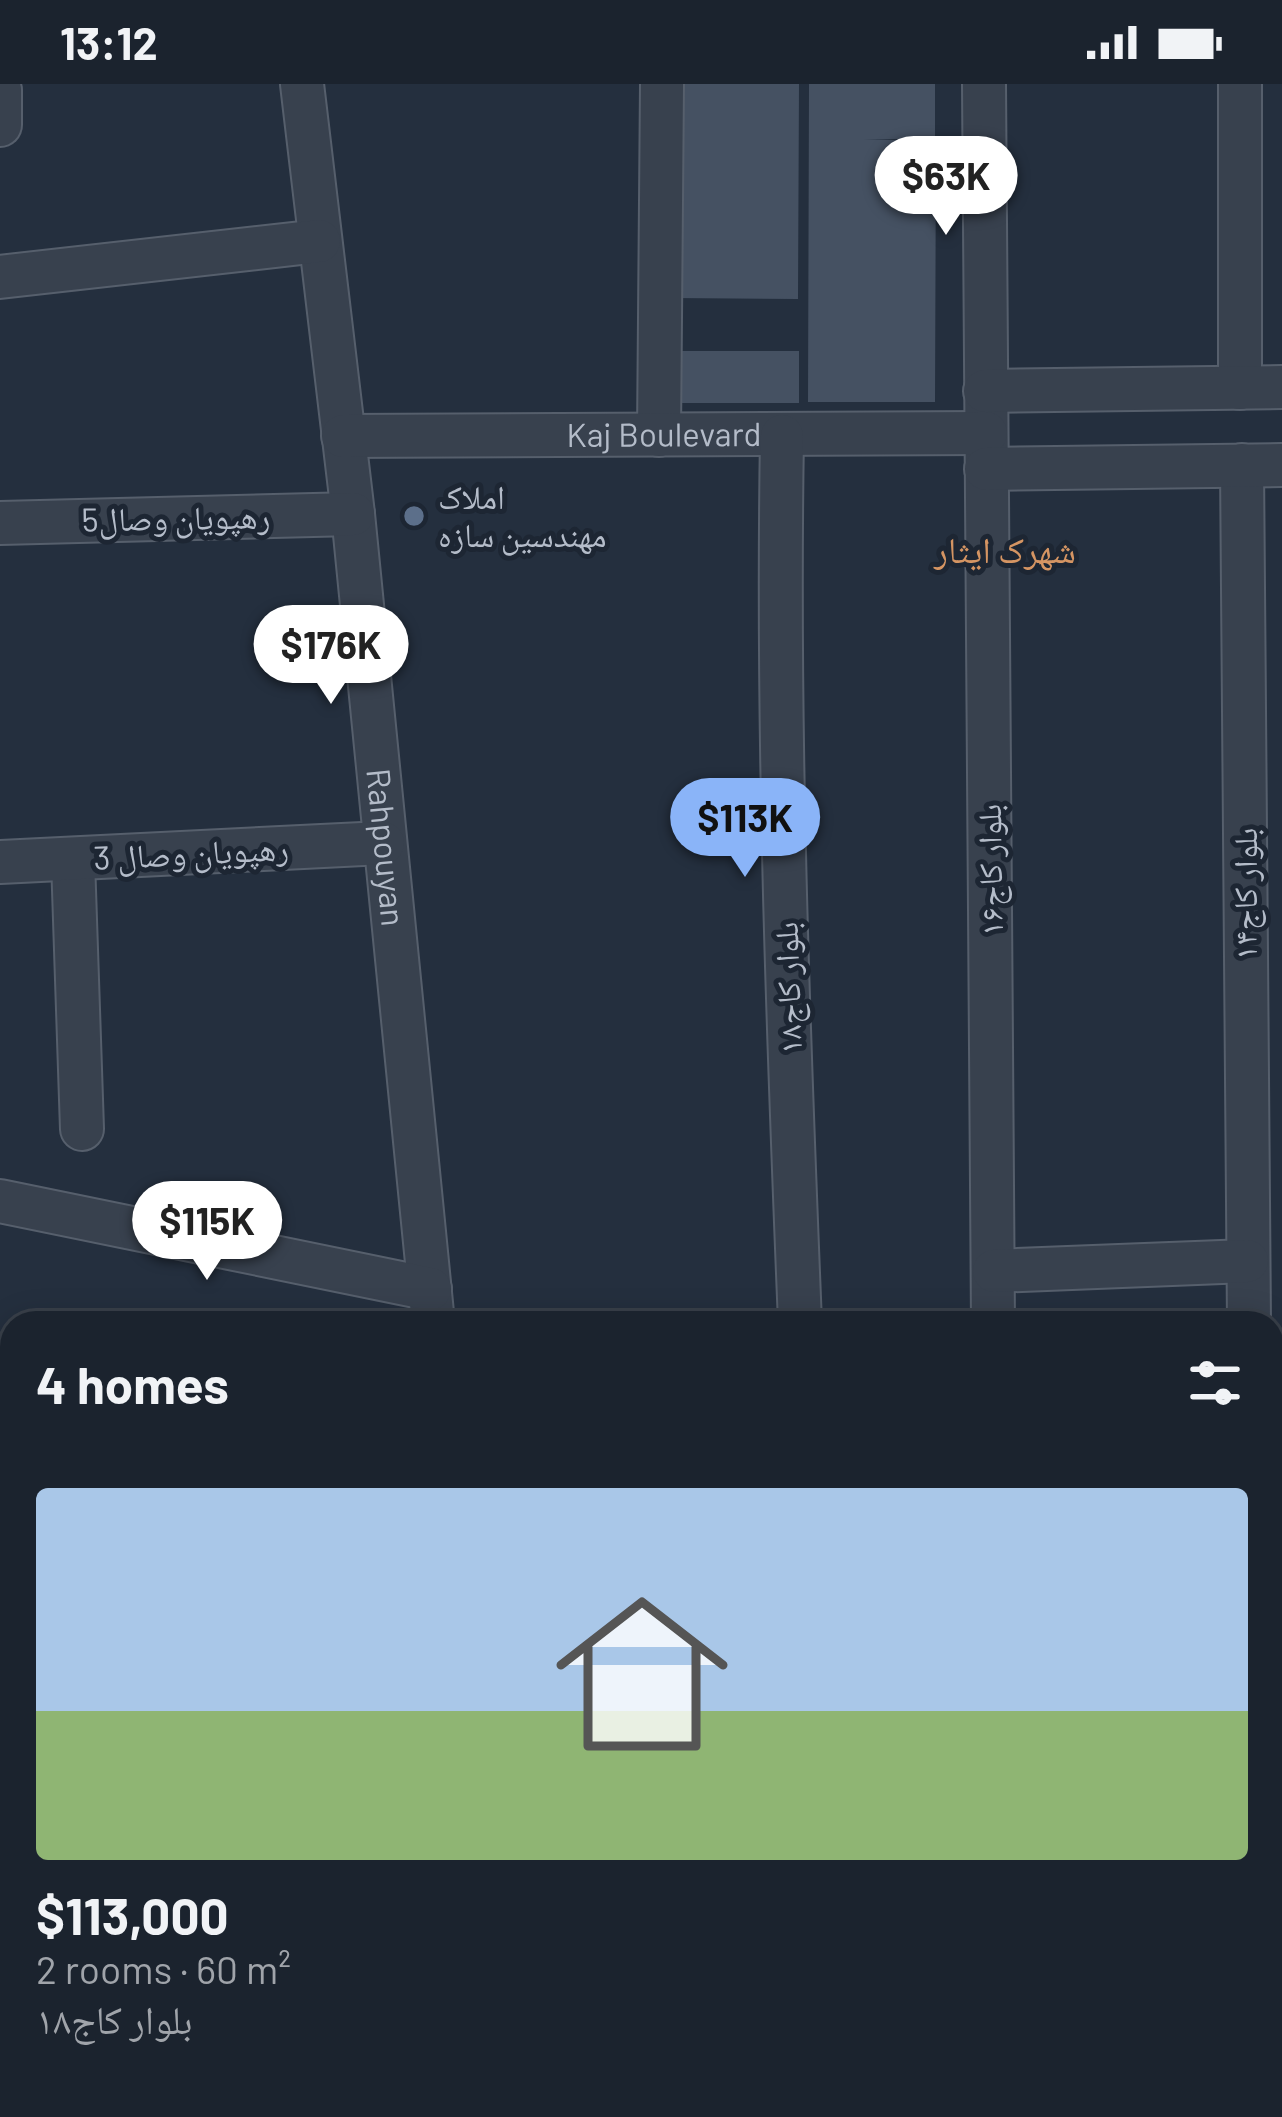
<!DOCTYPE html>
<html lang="en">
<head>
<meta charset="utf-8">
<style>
	body { margin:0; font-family:Barlow,"Noto Naskh Arabic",sans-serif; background:#242b36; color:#f1f3f6; height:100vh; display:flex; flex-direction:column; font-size:45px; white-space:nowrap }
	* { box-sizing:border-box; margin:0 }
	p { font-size:39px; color:#a0a4aa }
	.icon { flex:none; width:66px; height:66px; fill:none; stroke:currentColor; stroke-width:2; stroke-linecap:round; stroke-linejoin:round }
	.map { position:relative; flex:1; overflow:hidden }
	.drawer { position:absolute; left:0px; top:1227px; width:1284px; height:807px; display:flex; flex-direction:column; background:#1b232e; border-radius:36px 36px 0 0; box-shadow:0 6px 30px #0003,0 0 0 3px #39404a }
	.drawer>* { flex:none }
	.price { position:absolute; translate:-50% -102px; padding:0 27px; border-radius:42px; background:#fff; color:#222; font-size:39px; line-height:78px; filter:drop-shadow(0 3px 6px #0008) }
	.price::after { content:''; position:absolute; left:50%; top:72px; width:36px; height:27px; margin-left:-18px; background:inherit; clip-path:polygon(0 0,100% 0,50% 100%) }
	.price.on { background:#8ab4f8; color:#111 }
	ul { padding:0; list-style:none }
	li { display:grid; align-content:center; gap:24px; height:636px; padding:0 36px }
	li+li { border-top:3px solid #39404a }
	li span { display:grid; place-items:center; height:372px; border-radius:12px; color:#555 }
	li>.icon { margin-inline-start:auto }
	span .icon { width:216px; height:216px; fill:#fffc; stroke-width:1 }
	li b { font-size:51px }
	h2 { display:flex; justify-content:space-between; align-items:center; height:144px; padding:0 36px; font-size:51px }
	.status { display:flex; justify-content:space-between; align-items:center; height:84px; padding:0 60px; background:#1b232e; direction:ltr }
	.status svg { height:33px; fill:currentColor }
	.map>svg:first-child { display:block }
</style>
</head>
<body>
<div class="status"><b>13:12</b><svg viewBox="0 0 49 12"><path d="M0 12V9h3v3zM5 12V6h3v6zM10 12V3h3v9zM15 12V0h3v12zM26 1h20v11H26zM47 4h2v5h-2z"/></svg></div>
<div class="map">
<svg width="1282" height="2033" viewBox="0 0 1282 2033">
	<rect width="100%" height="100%" fill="#242f3e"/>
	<path fill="#455162" d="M673 0H799L798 215 672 214Z
		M809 0H935V54L864 56H936L935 318H808Z
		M673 267H799V319H672Z"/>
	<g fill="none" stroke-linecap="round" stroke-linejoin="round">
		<defs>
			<g id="minor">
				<path id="s1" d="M302 0 353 430 433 1239"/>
				<path d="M984 0 993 1239"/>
				<path d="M1240 0V304"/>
				<path d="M0 6V41"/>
				<path d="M0 193 319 157"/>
				<path d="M985 307 1282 303"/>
				<path d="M659 351 662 0"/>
				<path id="s2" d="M343 352 986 349"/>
				<path d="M782 352C777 648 788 943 800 1239"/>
				<path d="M1242 381 1249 1239"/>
				<path d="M986 385 1282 381"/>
				<path d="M0 439 353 430"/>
				<path d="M73 776 82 1045"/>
				<path d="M0 778 383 759"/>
				<path d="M0 1117 430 1205"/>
				<path d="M994 1187 1247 1177"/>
				<path d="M1272 1268H1282"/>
				<path d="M505 2022V2033"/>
				<path d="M877 2022V2033"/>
				<path d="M1252 2022V2033"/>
				<path d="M970 2033 985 2022"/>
			</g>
			<path id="major" d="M0 1365 12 1371
				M0 1411 12 1418
				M1093 2022 1112 2033
				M1186 2022 1206 2033"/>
		</defs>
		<use href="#minor" stroke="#565f6c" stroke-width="46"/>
		<use href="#major" stroke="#414a57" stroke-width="56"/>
		<use href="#minor" stroke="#38414e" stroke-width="42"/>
		<use href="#major" stroke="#56606e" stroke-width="51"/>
	</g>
	<circle fill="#5c6f8a" stroke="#1d2633" stroke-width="4.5" cx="414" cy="432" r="12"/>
	<g text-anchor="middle" stroke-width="10" stroke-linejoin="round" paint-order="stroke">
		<g font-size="33" fill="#b4bcc9" stroke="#1d2633">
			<text dy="12" stroke="none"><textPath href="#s2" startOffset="321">Kaj Boulevard</textPath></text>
			<text transform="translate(176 434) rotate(-1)" y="12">رهپویان وصال5</text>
			<text dy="12" stroke="none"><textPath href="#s1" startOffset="768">Rahpouyan</textPath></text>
			<text transform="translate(191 769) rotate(-3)" y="12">3 رهپویان وصال</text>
			<text transform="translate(990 786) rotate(-91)" y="12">بلوار کاج۱۶</text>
			<text transform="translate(1245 810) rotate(-90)" y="12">بلوار کاج۱۴</text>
			<text transform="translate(788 904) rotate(-92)" y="12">بلوار کاج۱۸</text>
		</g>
		<g font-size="33" fill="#b4bcc9" stroke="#1d2633" text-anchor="start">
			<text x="438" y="425">املاک<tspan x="438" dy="38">مهندسین سازه</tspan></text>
		</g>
		<g font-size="36" fill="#d59563" stroke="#1d2633">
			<text x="1005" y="479">شهرک ایثار</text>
		</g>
	</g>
</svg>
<b class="price" style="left:946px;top:154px">$63K</b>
<b class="price" style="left:331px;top:623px">$176K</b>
<b class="price on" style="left:745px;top:796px">$113K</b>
<b class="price" style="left:207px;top:1199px">$115K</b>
<section class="drawer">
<h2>4 homes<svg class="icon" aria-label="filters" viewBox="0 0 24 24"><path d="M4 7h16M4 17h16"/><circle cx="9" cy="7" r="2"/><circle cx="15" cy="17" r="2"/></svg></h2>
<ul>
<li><span style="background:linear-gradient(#a9c7e8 60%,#8fb573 0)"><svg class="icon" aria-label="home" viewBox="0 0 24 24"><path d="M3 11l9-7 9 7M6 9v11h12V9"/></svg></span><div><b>$113,000</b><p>2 rooms · 60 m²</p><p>بلوار کاج۱۸</p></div></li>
</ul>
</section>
</div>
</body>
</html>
